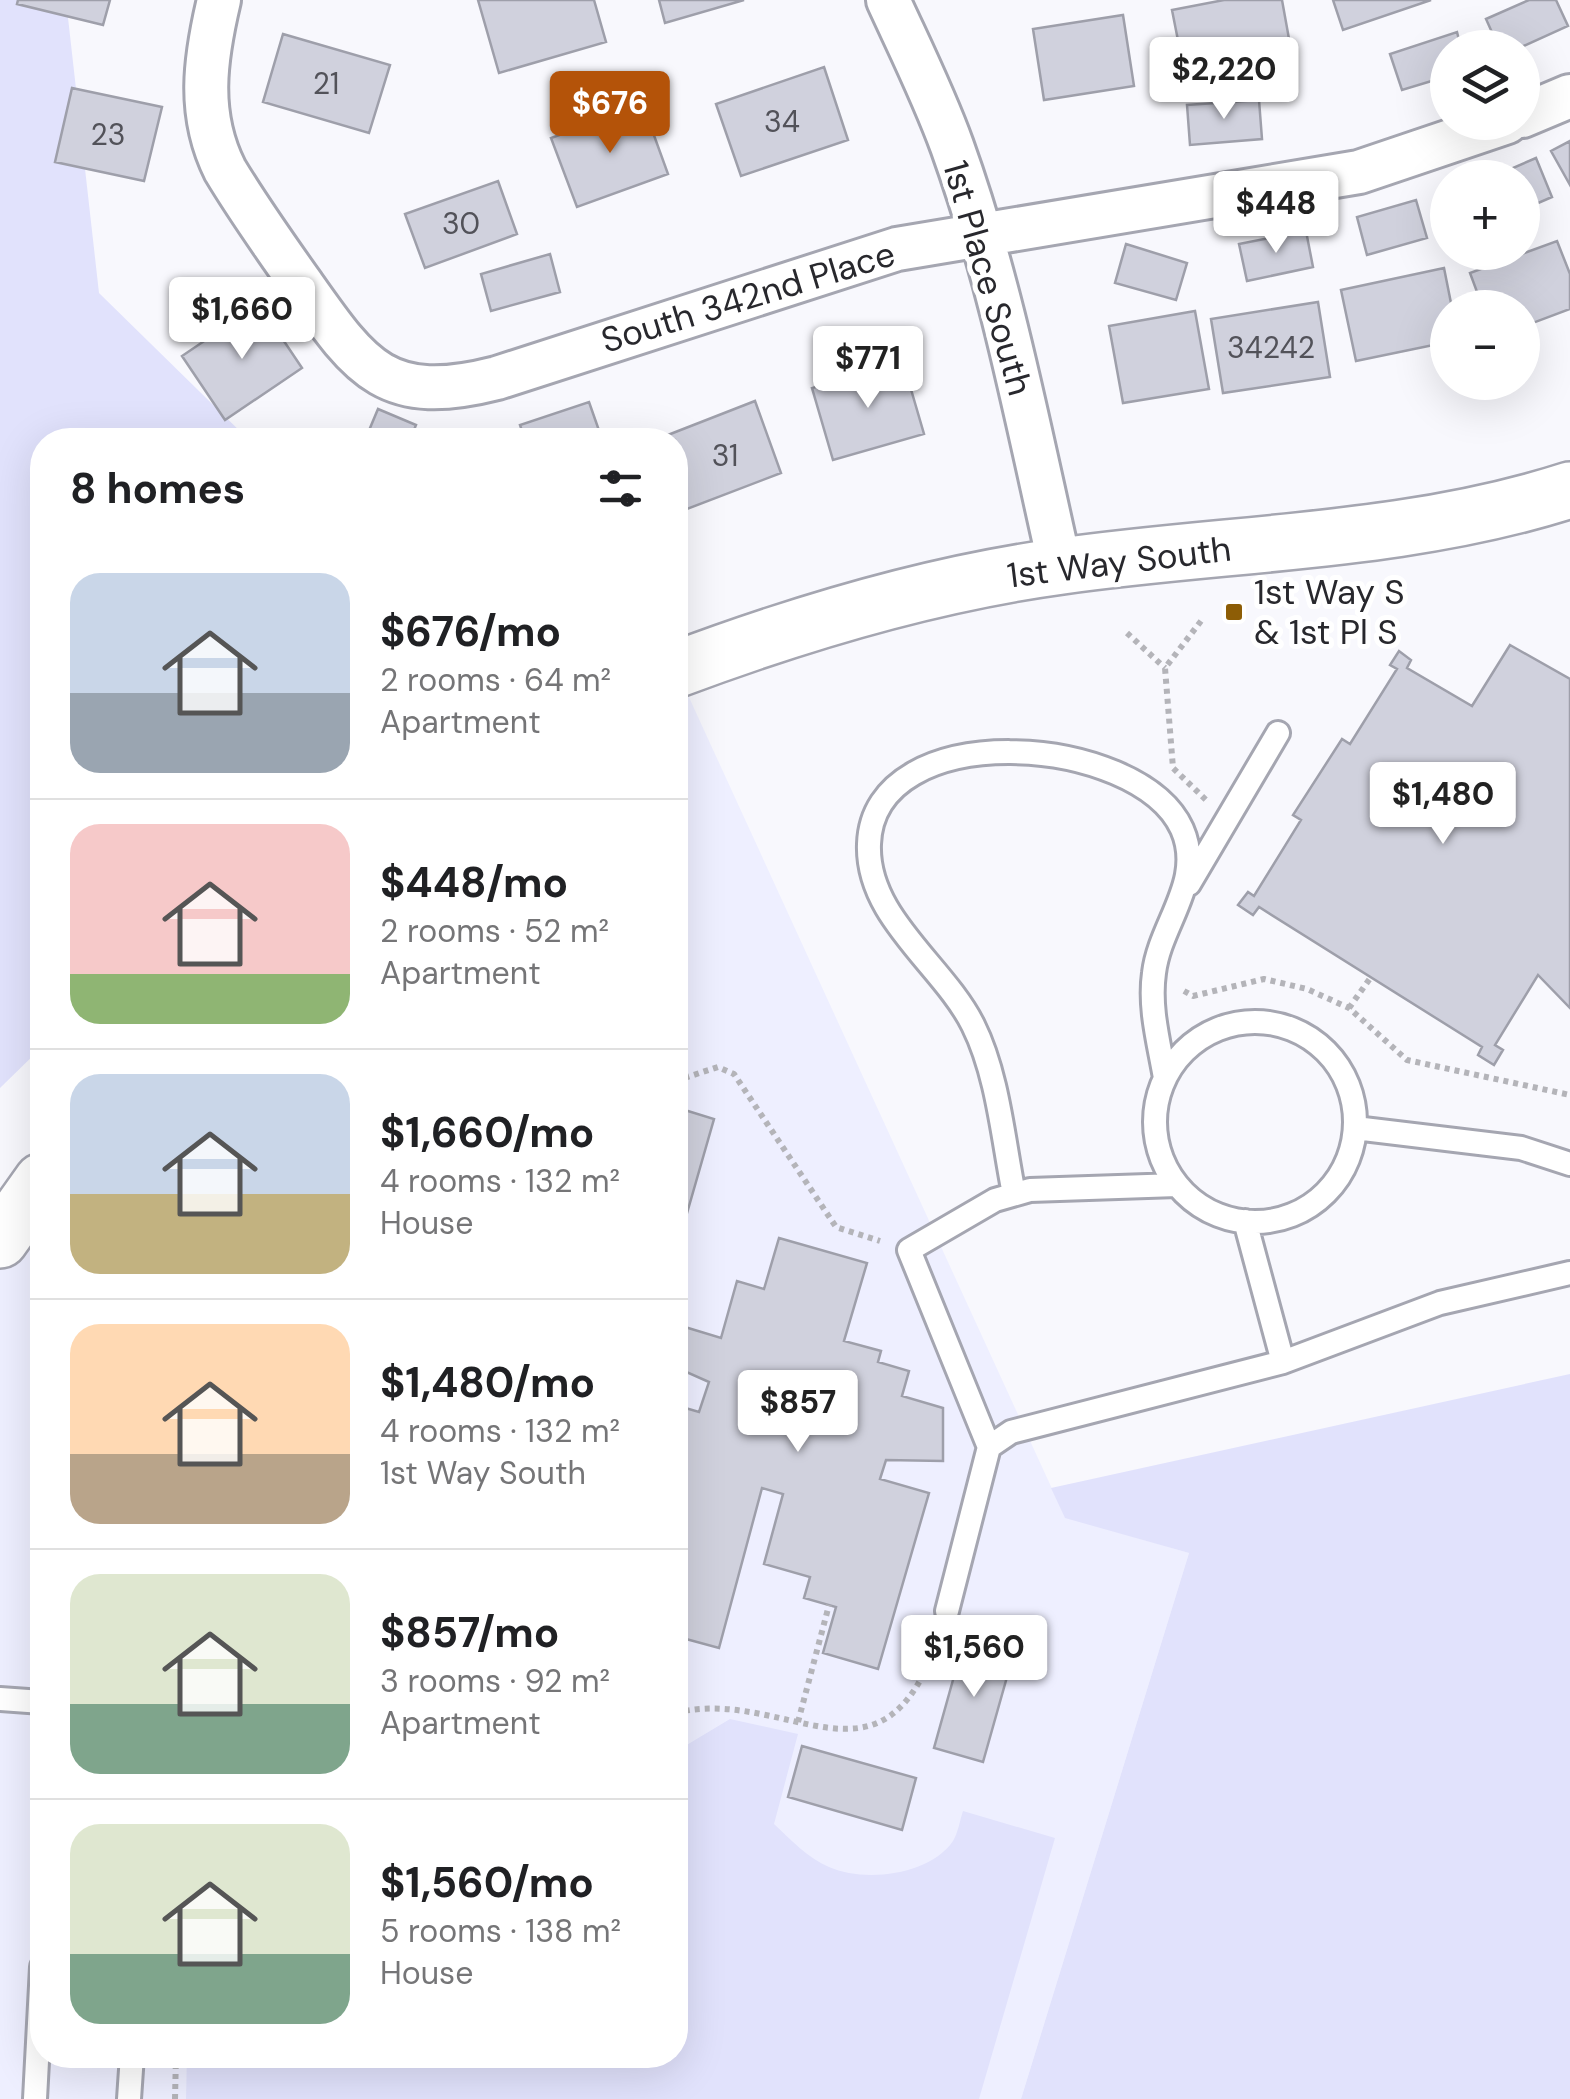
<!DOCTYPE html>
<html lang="en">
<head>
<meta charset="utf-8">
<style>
	body { margin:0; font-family:"DM Sans",sans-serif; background:#f6f6f6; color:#202124; height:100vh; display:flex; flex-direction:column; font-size:38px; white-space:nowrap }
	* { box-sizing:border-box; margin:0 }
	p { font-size:32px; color:#757577 }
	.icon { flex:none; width:55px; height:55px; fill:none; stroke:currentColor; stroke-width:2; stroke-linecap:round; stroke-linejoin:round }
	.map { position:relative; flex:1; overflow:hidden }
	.drawer { position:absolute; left:30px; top:428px; width:658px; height:1640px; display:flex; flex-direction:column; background:#fff; border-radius:40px; box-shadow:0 10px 40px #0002 }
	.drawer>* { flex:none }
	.controls { position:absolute; left:1430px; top:30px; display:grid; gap:20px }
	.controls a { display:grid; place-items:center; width:110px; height:110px; border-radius:50%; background:#fff; box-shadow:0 10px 40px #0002; font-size:50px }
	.price { position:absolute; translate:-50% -85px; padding:0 22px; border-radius:10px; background:#fff; color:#222; font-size:32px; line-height:65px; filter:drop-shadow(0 2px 5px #0008) }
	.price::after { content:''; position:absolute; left:50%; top:60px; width:30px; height:22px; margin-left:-15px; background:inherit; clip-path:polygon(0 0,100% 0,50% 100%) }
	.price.active { background:#b45309; color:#fff }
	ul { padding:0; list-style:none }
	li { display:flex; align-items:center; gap:30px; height:250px; padding:0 40px }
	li+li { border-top:2px solid #e0e0e0 }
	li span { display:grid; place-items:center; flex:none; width:280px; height:200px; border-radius:30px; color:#555 }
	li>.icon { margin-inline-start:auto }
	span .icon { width:120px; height:120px; fill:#fffc; stroke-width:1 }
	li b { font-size:42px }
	h2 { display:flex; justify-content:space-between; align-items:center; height:120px; padding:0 40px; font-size:42px }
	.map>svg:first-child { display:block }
</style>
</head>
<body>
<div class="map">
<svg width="1570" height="2099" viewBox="0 0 1570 2099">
	<rect width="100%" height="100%" fill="#f8f8fd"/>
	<path fill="#eeefff" d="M676 669 1065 1517 1189 1553 1021 2099H0V1240L42 1181V2055H675Z"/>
	<path fill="#e1e2fc" d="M0 0H66L99 293 249 440H42V1047L0 1088Z
		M1570 1374V2099H1021L1189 1553 1065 1518 1051 1488Z
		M730 1719 798 1734 774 1824C791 1840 808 1858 829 1867 865 1883 930 1875 953 1841 958 1833 960 1820 963 1811L1055 1838 979 2099H186L187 2055H675V1752Z"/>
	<path fill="#d0d1dd" stroke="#9e9faa" stroke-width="2.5" d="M18 0H110L103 25 17 4Z
		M478 0H594L606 42 499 73Z
		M659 0H744L665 23Z
		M1224 0H1282L1293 61 1186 81 1172 10Z
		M1333 0H1431L1343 30Z
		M1529 0H1556L1568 26 1519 48H1499L1486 19Z
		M1123 15 1134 86 1044 100 1033 29Z
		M1457 32 1461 48H1448V76L1402 90 1390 54Z
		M283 34 390 65 369 133 263 102Z
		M824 67 848 140 741 176 716 104Z
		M72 88 162 107 144 181 55 162Z
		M1259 100 1262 139 1190 145 1187 105Z
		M643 105 668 174 577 207 551 138Z
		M1570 141V185L1551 151Z
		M1536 158 1552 197 1522 210V178H1490Z
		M498 181 517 234 425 268 405 214Z
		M1416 200 1427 238 1367 255 1357 217Z
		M1306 231 1313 267 1247 281 1239 244Z
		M1557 241 1570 274V309L1522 327V308H1483L1470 273Z
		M1126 244 1187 263 1176 300 1115 283Z
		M550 254 560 292 491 311 481 274Z
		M1444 268 1452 308H1448V342L1356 361 1341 290Z
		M1318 302 1330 377 1223 393 1211 319Z
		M259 304 302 368 225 420 182 356Z
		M1195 311 1209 389 1123 403 1109 326Z
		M903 362 924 434 833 460 812 388Z
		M755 401 781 473 679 512 675 440H655Z
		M589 402 602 439 525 440 520 425Z
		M378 409 416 425 410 440H365Z
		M1510 645 1570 679V1008L1538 975 1495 1045 1503 1050 1494 1065 1478 1055 1482 1047 1259 907 1253 915 1238 905 1248 892 1254 896 1301 820 1293 815 1342 739 1350 744 1397 669 1390 665 1399 651 1411 660 1407 668 1472 706Z
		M675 1107 714 1119 675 1255Z
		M779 1238 867 1263 844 1341 881 1351 878 1362 909 1371 902 1396 943 1408V1461L886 1460 880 1479 929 1493 878 1669 823 1653 836 1607 804 1598 810 1577 764 1564 783 1494 762 1488 719 1648 675 1636V1405L699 1412 709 1382 675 1367V1324L721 1338 737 1281 764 1289Z
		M965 1637 1014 1652 983 1762 934 1748Z
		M802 1746 916 1778 902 1830 788 1797Z"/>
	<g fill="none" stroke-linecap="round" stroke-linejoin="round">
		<defs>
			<path id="lane" d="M1189 884 1278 733
				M1155 1122a100 100 0 1 1 200 0a100 100 0 1 1-200 0Z
				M1355 1128 1521 1148 1570 1164
				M1014 1194C1003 1139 998 1075 973 1025 943 965 866 917 869 844 873 715 1138 733 1182 829 1205 881 1160 923 1154 973 1149 1008 1159 1043 1165 1078
				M1245 1221 1283 1362
				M989 1447 909 1250 995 1200 1030 1190 1177 1185
				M947 1611 989 1447 1011 1432 1283 1362 1440 1303 1570 1273
				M0 1699 42 1702
				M35 2099 42 1967
				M129 2099 132 2055"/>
			<path id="street" d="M219 0C205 59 197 114 225 170 249 210 276 248 303 286 362 370 387 406 497 378L897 249 1359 172 1507 122
				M888 0C910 48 934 96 952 146 1001 282 1028 425 1060 566
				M1522 116 1570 96"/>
			<path id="secondary" d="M675 670C800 623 929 584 1062 566 1231 542 1406 543 1570 490
				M0 1240 42 1181"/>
		</defs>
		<use href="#lane" stroke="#a5a6b1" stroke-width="28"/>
		<use href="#street" stroke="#a5a6b1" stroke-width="48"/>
		<use href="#secondary" stroke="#a5a6b1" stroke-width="60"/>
		<path stroke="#b4b4b9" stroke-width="6" stroke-dasharray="5 5" stroke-linecap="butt" d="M1201 621 1165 668 1173 768 1206 800
			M1127 633 1165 668
			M1184 991 1193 996 1264 979 1307 989 1349 1008 1407 1060 1570 1095
			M1349 1008 1371 977
			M675 1081 718 1067 734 1074 836 1227 880 1241
			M675 1713C788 1685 883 1806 939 1636
			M798 1722 829 1605
			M175 2099 176 2055"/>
		<use href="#lane" stroke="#fff" stroke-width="22"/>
		<use href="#street" stroke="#fff" stroke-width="42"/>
		<use href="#secondary" stroke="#fff" stroke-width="55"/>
	</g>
	<rect fill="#8d5d06" stroke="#fff" stroke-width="4" x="1224" y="602" width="20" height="20" rx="5"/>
	<g text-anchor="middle" stroke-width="10" stroke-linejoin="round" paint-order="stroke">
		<g font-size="30" fill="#525259">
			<text x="326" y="94">21</text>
			<text x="782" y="132">34</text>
			<text x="108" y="145">23</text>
			<text x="461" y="234">30</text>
			<text x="1271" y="358">34242</text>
			<text x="725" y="466">31</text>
		</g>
		<g font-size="35" fill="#28282d" stroke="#fff">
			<text transform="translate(988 278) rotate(74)" y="12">1st Place South</text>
			<text transform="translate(748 297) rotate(-17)" y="12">South 342nd Place</text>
			<text transform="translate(1119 562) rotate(-7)" y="12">1st Way South</text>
		</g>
		<g font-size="35" fill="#28282d" stroke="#fff" text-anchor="start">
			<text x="1254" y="604">1st Way S<tspan x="1254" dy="40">&amp; 1st Pl S</tspan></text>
		</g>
	</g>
</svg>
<div class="controls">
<a><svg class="icon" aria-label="layers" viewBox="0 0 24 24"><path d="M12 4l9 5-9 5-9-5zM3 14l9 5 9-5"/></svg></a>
<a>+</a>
<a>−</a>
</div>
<b class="price" style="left:1224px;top:122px">$2,220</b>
<b class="price active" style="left:610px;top:156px">$676</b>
<b class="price" style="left:1276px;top:256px">$448</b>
<b class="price" style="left:242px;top:362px">$1,660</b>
<b class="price" style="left:868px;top:411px">$771</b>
<b class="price" style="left:1443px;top:847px">$1,480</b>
<b class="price" style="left:798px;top:1455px">$857</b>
<b class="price" style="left:974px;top:1700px">$1,560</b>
<section class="drawer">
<h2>8 homes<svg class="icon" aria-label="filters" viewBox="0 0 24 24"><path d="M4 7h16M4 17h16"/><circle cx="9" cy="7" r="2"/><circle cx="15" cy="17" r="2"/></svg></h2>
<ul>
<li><span style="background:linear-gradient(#c9d6e8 60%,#9aa5b1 0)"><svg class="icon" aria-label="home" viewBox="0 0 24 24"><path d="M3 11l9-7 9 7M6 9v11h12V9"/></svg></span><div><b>$676/mo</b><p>2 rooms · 64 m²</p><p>Apartment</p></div></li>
<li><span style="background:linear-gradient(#f6c9c9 75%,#8fb573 0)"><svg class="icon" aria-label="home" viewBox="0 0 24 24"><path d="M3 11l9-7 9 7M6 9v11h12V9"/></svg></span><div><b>$448/mo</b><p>2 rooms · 52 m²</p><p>Apartment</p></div></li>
<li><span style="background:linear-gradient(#c9d6e8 60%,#c2b280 0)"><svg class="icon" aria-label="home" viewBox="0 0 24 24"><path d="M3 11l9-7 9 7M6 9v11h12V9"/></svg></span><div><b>$1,660/mo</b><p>4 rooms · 132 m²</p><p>House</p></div></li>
<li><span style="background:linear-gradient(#ffd9b3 65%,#b9a48a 0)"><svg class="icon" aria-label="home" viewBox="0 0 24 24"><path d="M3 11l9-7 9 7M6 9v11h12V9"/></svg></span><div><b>$1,480/mo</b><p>4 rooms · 132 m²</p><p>1st Way South</p></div></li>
<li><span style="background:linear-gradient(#dfe7d0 65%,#7fa58c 0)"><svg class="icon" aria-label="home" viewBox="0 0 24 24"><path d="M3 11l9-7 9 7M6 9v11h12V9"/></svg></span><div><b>$857/mo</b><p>3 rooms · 92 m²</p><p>Apartment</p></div></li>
<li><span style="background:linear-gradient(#dfe7d0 65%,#7fa58c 0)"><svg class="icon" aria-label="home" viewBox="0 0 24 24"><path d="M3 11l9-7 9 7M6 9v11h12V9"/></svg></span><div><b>$1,560/mo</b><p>5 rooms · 138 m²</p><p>House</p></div></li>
</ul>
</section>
</div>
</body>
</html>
